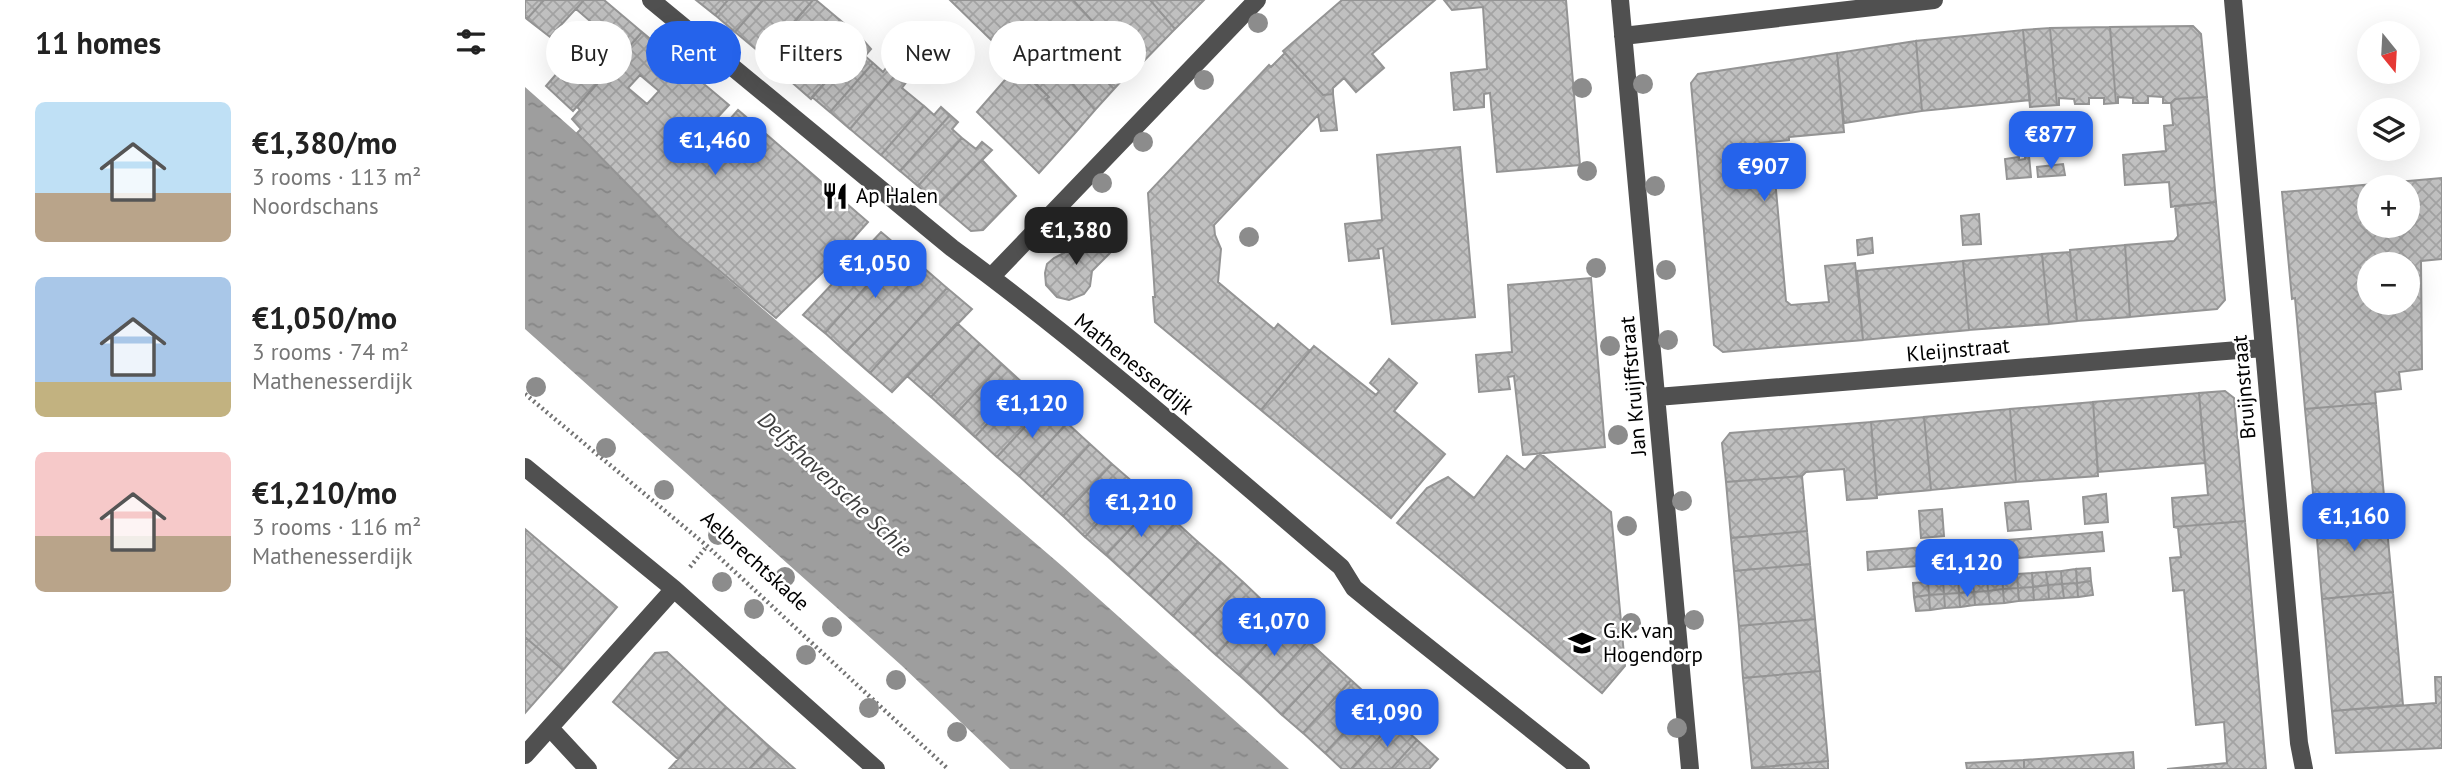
<!DOCTYPE html>
<html lang="en">
<head>
<meta charset="utf-8">
<style>
	body { margin:0; font-family:"PT Sans",sans-serif; background:#f6f6f6; color:#222; height:100vh; display:flex; flex-direction:column; font-size:26px; white-space:nowrap }
	* { box-sizing:border-box; margin:0 }
	p { font-size:23px; color:#767676 }
	.icon { flex:none; width:38px; height:38px; fill:none; stroke:currentColor; stroke-width:2; stroke-linecap:round; stroke-linejoin:round }
	.map { position:relative; flex:1; overflow:hidden }
	.details { display:flex; flex-direction:column; background:#fff; width:525px }
	.details>* { flex:none }
	.banner { position:absolute; left:21px; top:21px; width:665px; height:63px; display:flex; gap:14px }
	.needle { width:46px; rotate:162deg }
	.buttons { position:absolute; left:1832px; top:21px; display:grid; gap:14px }
	.buttons a { display:grid; place-items:center; width:63px; height:63px; border-radius:50%; background:#fff; box-shadow:0 7px 28px #0002; font-size:35px }
	.price { position:absolute; translate:-50% -60px; padding:0 16px; border-radius:14px; background:#2563eb; color:#fff; font-size:23px; line-height:46px; filter:drop-shadow(0 2px 4px #0008) }
	.price::after { content:''; position:absolute; left:50%; top:42px; width:21px; height:16px; margin-left:-10px; background:inherit; clip-path:polygon(0 0,100% 0,50% 100%) }
	.price.active { background:#222; color:#fff }
	ul { padding:0; list-style:none }
	li { display:flex; align-items:center; gap:21px; height:175px; padding:0 35px }
	li span { display:grid; place-items:center; flex:none; width:196px; height:140px; border-radius:10px; color:#555 }
	li>.icon { margin-inline-start:auto }
	span .icon { width:84px; height:84px; fill:#fffc; stroke-width:1 }
	li b { font-size:30px }
	h2 { display:flex; justify-content:space-between; align-items:center; height:84px; padding:0 35px; font-size:30px }
	.pill { padding:0 24px; border-radius:32px; background:#fff; box-shadow:0 7px 28px #0002; font-size:24px; line-height:63px }
	.pill.active { background:#2563eb; color:#fff }
	main { display:flex; flex:1; min-height:0 }
	.map>svg:first-child { display:block }
</style>
</head>
<body>
<main>
<section class="details">
<h2>11 homes<svg class="icon" aria-label="filters" viewBox="0 0 24 24"><path d="M4 7h16M4 17h16"/><circle cx="9" cy="7" r="2"/><circle cx="15" cy="17" r="2"/></svg></h2>
<ul>
<li><span style="background:linear-gradient(#bfe0f5 65%,#b9a48a 0)"><svg class="icon" aria-label="home" viewBox="0 0 24 24"><path d="M3 11l9-7 9 7M6 9v11h12V9"/></svg></span><div><b>€1,380/mo</b><p>3 rooms · 113 m²</p><p>Noordschans</p></div></li>
<li><span style="background:linear-gradient(#a9c7e8 75%,#c2b280 0)"><svg class="icon" aria-label="home" viewBox="0 0 24 24"><path d="M3 11l9-7 9 7M6 9v11h12V9"/></svg></span><div><b>€1,050/mo</b><p>3 rooms · 74 m²</p><p>Mathenesserdijk</p></div></li>
<li><span style="background:linear-gradient(#f6c9c9 60%,#b9a48a 0)"><svg class="icon" aria-label="home" viewBox="0 0 24 24"><path d="M3 11l9-7 9 7M6 9v11h12V9"/></svg></span><div><b>€1,210/mo</b><p>3 rooms · 116 m²</p><p>Mathenesserdijk</p></div></li>
</ul>
</section>
<div class="map">
<svg width="1917" height="769" viewBox="0 0 1917 769">
	<defs>
		<pattern id="water-ripples" width="26" height="14" patternUnits="userSpaceOnUse" patternTransform="scale(1.75)"><rect width="26" height="14" fill="#9e9e9e"/><path d="M2 4q2-2 4 0t4 0M15 11q2-2 4 0t4 0" fill="none" stroke="#868686"/></pattern>
		<pattern id="building-cross-hatch" width="8" height="8" patternUnits="userSpaceOnUse" patternTransform="scale(1.75)"><rect width="8" height="8" fill="#c0c0c0"/><path d="M0 0l8 8M0 8l8-8" fill="none" stroke="#a3a3a3"/></pattern>
	</defs>
	<rect width="100%" height="100%" fill="#fff"/>
	<path fill="url(#water-ripples)" d="M0 87 52 133 153 236 537 566 764 769H485L376 665 0 329Z"/>
	<path fill="url(#building-cross-hatch)" stroke="#949494" stroke-width="2" fill-rule="evenodd" d="M0 0H19L2 19 0 17Z
		M19 0H59L25 37 2 19Z
		M59 0H79L117 32 48 111 21 86 72 27 51 9Z
		M171 0H203L190 15Z
		M203 0H238L210 32 190 15Z
		M238 0H288L239 56 210 32Z
		M288 0H291L315 20 264 80 238 59Z
		M425 0H548L569 23 530 63 511 41 491 64Z
		M548 0H625L650 29 611 69Z
		M625 0H679L650 29Z
		M817 0H910L847 54 859 68 831 92 819 78 808 88V94L798 95 758 51Z
		M919 0H1041L1055 165 972 172 965 93 959 94V107L929 110 926 73 962 69 958 7 927 10Z
		M315 20 338 40 286 99 264 80Z
		M569 23 609 67 589 89 546 45Z
		M1668 26 1676 34 1682 97 1650 99 1646 103H1638V97L1623 96V103H1608V98L1593 97V103H1591L1585 27Z
		M1585 27 1591 103 1579 104V98H1564V104H1550L1549 99 1534 98V105H1532L1525 28Z
		M1525 28 1532 105 1505 107 1498 30Z
		M1498 30 1505 100 1397 111 1391 41Z
		M117 32 204 105 191 119 198 127 213 110 343 222 300 270 251 318 153 236 52 133 56 129 47 119 55 110 52 107ZM115 75 134 91 122 104 103 88Z
		M338 40 346 49 340 56 348 63 305 112 287 97Z
		M511 41 570 110 551 132 521 99 524 97 509 83 521 71 502 51Z
		M1391 41 1397 111 1319 123 1312 53Z
		M546 45 589 89 570 110 530 63Z
		M760 53 798 95 808 94 812 130 796 131 793 115 689 225 690 235 696 249 693 282 749 329 753 324 785 351 736 410 630 322 628 297H630L623 193 744 65 746 67Z
		M1312 53 1319 132 1264 137V140L1235 143 1238 180 1250 179 1261 301 1266 305 1304 302 1300 266 1330 263 1338 340 1198 352 1189 345 1166 83 1173 74Z
		M348 63 358 72 364 64 373 72 325 129 305 112Z
		M493 65 524 97 521 99 551 132 514 173 452 112Z
		M373 72 383 80 377 88 399 106 356 155 325 129Z
		M1682 97 1691 202 1646 207 1644 182 1600 185 1598 155 1641 151 1639 126 1648 125 1646 103 1650 99Z
		M399 106 409 115 416 107 425 115 375 171 356 155Z
		M425 115 433 122 427 129 437 138 393 186 375 171Z
		M437 138 451 149 457 142 467 150 414 204 393 186Z
		M935 147 950 317 867 324 858 248 853 249 854 258 824 261 820 224 857 220 852 155Z
		M1500 156H1504L1506 177 1482 179 1480 159 1494 157V160L1500 159Z
		M457 160 491 196 458 230 446 231 414 204Z
		M1538 164 1540 175 1513 177 1512 167Z
		M1917 178V259L1896 261 1897 369 1874 372 1876 389 1850 392 1851 403 1780 409 1770 298 1767 299 1757 192ZM1844 187H1883V226H1844ZM1844 264H1883V303H1844Z
		M1691 202 1700 300 1692 309 1605 317 1600 245 1649 241 1653 236 1650 206Z
		M1454 214 1456 244 1438 245 1436 216Z
		M565 229 587 251 567 271 565 286 559 294 544 300 532 297 521 285 520 273 522 264 529 258 539 253Z
		M356 232 375 248 300 333 278 315Z
		M1347 238 1348 253 1333 255 1332 240Z
		M1600 245 1605 317 1552 321 1545 250Z
		M375 248 400 269 321 352 300 333Z
		M1545 252 1552 321 1524 324 1517 254Z
		M1517 254 1524 324 1444 330 1438 261Z
		M1438 261 1444 330 1338 340 1332 271Z
		M400 269 422 288 345 373 321 352Z
		M1066 278 1080 447 998 455 989 376 983 377 985 389 954 392 951 355 987 352 983 285Z
		M422 288 447 309 367 392 345 373Z
		M432 323 455 344 406 397 382 376Z
		M455 344 477 364 428 417 406 397Z
		M789 346 851 395 854 391 845 383 864 359 892 383 869 411 920 454 866 518 736 410Z
		M477 364 499 384 450 437 428 417Z
		M499 384 521 404 472 457 450 437Z
		M1700 391 1709 398 1720 521 1649 527 1647 498 1683 495 1674 393Z
		M1674 393 1680 463 1573 472 1568 402Z
		M1568 402 1573 476 1491 482 1485 409Z
		M1851 403 1860 508 1790 514 1780 409Z
		M521 404 542 423 494 476 472 457Z
		M1485 409 1491 482 1406 490 1399 417Z
		M1399 417 1406 490 1352 495 1346 422Z
		M1346 422 1352 498 1322 500 1319 469 1281 472 1277 476 1201 482 1197 443 1205 433Z
		M542 423 565 444 517 497 494 476Z
		M565 444 587 464 538 516 517 497Z
		M1015 453 1086 512 1100 666 1077 693 872 523 902 488 923 477 949 498 982 456 1000 470Z
		M587 464 609 483 560 537 538 516Z
		M1277 476 1282 531 1206 538 1201 482Z
		M609 483 630 503 581 555 560 537Z
		M1581 494 1583 522 1560 524 1558 497Z
		M1503 501 1506 529 1483 531 1480 503Z
		M630 503 651 522 603 575 581 555Z
		M1860 508 1868 592 1797 599 1790 514Z
		M1417 509 1419 536 1396 538 1394 511Z
		M1720 521 1741 769H1642L1702 763 1699 722 1671 725 1659 590 1648 591V588L1645 558 1656 557 1653 528 1649 527Z
		M651 522 673 542 625 595 603 575Z
		M0 529 92 607 38 670 0 637Z
		M1282 531 1285 564 1209 571 1206 538Z
		M1577 532 1579 551 1343 570 1342 552Z
		M673 542 696 562 648 616 625 595Z
		M696 562 718 582 669 635 648 616Z
		M1285 564 1290 619 1214 626 1209 571Z
		M1565 568 1566 581 1552 583 1551 569Z
		M1551 569 1552 583 1537 584 1536 571Z
		M1536 571 1537 584 1523 585 1521 572Z
		M1521 572 1523 585 1508 587 1507 573Z
		M1507 573 1508 587 1493 588 1492 574Z
		M1492 574 1493 588 1478 589 1477 575Z
		M1477 575 1478 589 1463 591 1462 577Z
		M1462 577 1463 591 1449 592 1447 578Z
		M1447 578 1449 592 1434 593 1433 579Z
		M1433 579 1434 593 1419 594 1418 581Z
		M1418 581 1419 594 1404 595 1403 582Z
		M1566 581 1568 595 1553 597 1552 583Z
		M718 582 739 602 691 655 669 635Z
		M1403 582 1404 595 1389 597 1388 583Z
		M1552 583 1553 597 1539 598 1537 584Z
		M1537 584 1539 598 1524 599 1523 585Z
		M1523 585 1524 599 1509 600 1508 587Z
		M1508 587 1509 600 1494 601 1493 588Z
		M1493 588 1494 601 1479 603 1478 589Z
		M1478 589 1479 603 1465 604 1463 591Z
		M1463 591 1465 604 1450 605 1449 592Z
		M1449 592 1450 605 1435 607 1434 593Z
		M1868 592 1878 705 1807 711 1797 599Z
		M1434 593 1435 607 1420 608 1419 594Z
		M1419 594 1420 608 1405 610 1404 595Z
		M1404 595 1405 610 1391 611 1389 597Z
		M739 602 762 622 714 675 691 655Z
		M1290 619 1295 671 1218 678 1214 626Z
		M762 622 783 641 735 694 714 675Z
		M0 637 38 670 0 713Z
		M783 641 806 662 757 715 735 694Z
		M142 652 201 707 153 759 88 702 130 653Z
		M806 662 826 680 778 733 757 715Z
		M1295 671 1303 761 1227 768 1218 678Z
		M1910 677H1917V748L1811 753 1807 711 1911 703Z
		M826 680 849 701 800 753 778 733Z
		M849 701 870 720 826 769H817L800 753Z
		M201 707 245 747 224 769H144Z
		M870 720 892 740 866 769H826Z
		M892 740 913 759 904 769H866Z
		M245 747 270 769H224Z
		M1608 752 1609 769H1499V760Z
		M1499 760V769H1442L1441 763Z
		M1303 761V769H1227V768Z"/>
	<g fill="none" stroke-linecap="round" stroke-linejoin="round">
		<path stroke="#727272" stroke-width="4.5" stroke-dasharray="2 3.5" stroke-linecap="butt" d="M0 394 182 546 423 769
			M165 567 182 546"/>
		<path stroke="#505050" stroke-width="18" d="M126 0 427 248C562 347 689 459 816 567L829 588 856 610 1056 769
			M1095 0 1165 769
			M1708 0 1774 743 1779 769
			M1098 36 1409 0
			M466 277 732 0
			M1132 397 1738 348
			M0 467 149 589 351 769
			M25 728 63 769
			M0 755 149 589"/>
	</g>
	<g fill="#8c8c8c">
		<circle cx="733" cy="23" r="10"/>
		<circle cx="679" cy="80" r="10"/>
		<circle cx="1118" cy="84" r="10"/>
		<circle cx="1057" cy="88" r="10"/>
		<circle cx="618" cy="142" r="10"/>
		<circle cx="1062" cy="171" r="10"/>
		<circle cx="577" cy="183" r="10"/>
		<circle cx="1130" cy="186" r="10"/>
		<circle cx="724" cy="237" r="10"/>
		<circle cx="1071" cy="268" r="10"/>
		<circle cx="1141" cy="270" r="10"/>
		<circle cx="1143" cy="340" r="10"/>
		<circle cx="1085" cy="346" r="10"/>
		<circle cx="11" cy="387" r="10"/>
		<circle cx="1093" cy="435" r="10"/>
		<circle cx="81" cy="448" r="10"/>
		<circle cx="139" cy="490" r="10"/>
		<circle cx="1157" cy="501" r="10"/>
		<circle cx="1102" cy="526" r="10"/>
		<circle cx="193" cy="535" r="10"/>
		<circle cx="260" cy="577" r="10"/>
		<circle cx="197" cy="582" r="10"/>
		<circle cx="229" cy="609" r="10"/>
		<circle cx="1169" cy="620" r="10"/>
		<circle cx="1106" cy="623" r="10"/>
		<circle cx="307" cy="627" r="10"/>
		<circle cx="281" cy="655" r="10"/>
		<circle cx="371" cy="680" r="10"/>
		<circle cx="344" cy="708" r="10"/>
		<circle cx="1152" cy="728" r="10"/>
		<circle cx="432" cy="732" r="10"/>
	</g>
	<defs>
		<symbol id="restaurant-bare" viewBox="-9 -9 18 18"><path d="M-5-6h1v4h1v-4h1v4h1v-4h1v5L-1.5 .5V6h-2V.5L-5-1ZM5-6V6H3V1.5H1.5Q1.5-4 5-6Z" fill="#000" stroke="#fff" stroke-width="2.5" paint-order="stroke"/></symbol>
		<symbol id="university-bare" viewBox="-9 -9 18 18"><path d="M0-5L7-2L0 1L-7-2ZM-4 1L0 2.5L4 1V4Q0 6-4 4Z" fill="#000" stroke="#fff" stroke-width="2.5" paint-order="stroke"/></symbol>
	</defs>
	<g fill-rule="evenodd">
		<use href="#restaurant-bare" x="291" y="177" width="38" height="38"/>
		<use href="#university-bare" x="1038" y="624" width="38" height="38"/>
	</g>
	<g text-anchor="middle" stroke-width="5" stroke-linejoin="round" paint-order="stroke">
		<g font-size="21" fill="#000" stroke="#fff" text-anchor="start">
			<text x="331" y="203">Ap Halen</text>
			<text x="1078" y="638">G.K. van<tspan x="1078" dy="24">Hogendorp</tspan></text>
		</g>
		<g font-size="21" fill="#000" stroke="#fff">
			<text transform="translate(1433 350) rotate(-5)" y="7">Kleijnstraat</text>
			<text transform="translate(609 364) rotate(39)" y="7">Mathenesserdijk</text>
			<text transform="translate(1108 386) rotate(-95)" y="7">Jan Kruijffstraat</text>
			<text transform="translate(1719 387) rotate(-95)" y="7">Bruijnstraat</text>
			<text transform="translate(230 561) rotate(42)" y="7">Aelbrechtskade</text>
		</g>
		<g font-size="23" font-style="italic" fill="#3f3f3f" stroke="#fff">
			<text transform="translate(310 484) rotate(43)" y="8">Delfshavensche Schie</text>
		</g>
	</g>
</svg>
<div class="buttons">
<a><svg class="needle" viewBox="-14 -14 28 28"><path d="M0-13l5 13h-10z" fill="#e53935"/><path d="M0 13l5-13h-10z" fill="#767676"/></svg></a>
<a><svg class="icon" aria-label="layers" viewBox="0 0 24 24"><path d="M12 4l9 5-9 5-9-5zM3 14l9 5 9-5"/></svg></a>
<a>+</a>
<a>−</a>
</div>
<b class="price" style="left:1526px;top:171px">€877</b>
<b class="price" style="left:190px;top:177px">€1,460</b>
<b class="price" style="left:1239px;top:203px">€907</b>
<b class="price active" style="left:551px;top:267px">€1,380</b>
<b class="price" style="left:350px;top:300px">€1,050</b>
<b class="price" style="left:507px;top:440px">€1,120</b>
<b class="price" style="left:616px;top:539px">€1,210</b>
<b class="price" style="left:1829px;top:553px">€1,160</b>
<b class="price" style="left:1442px;top:599px">€1,120</b>
<b class="price" style="left:749px;top:658px">€1,070</b>
<b class="price" style="left:862px;top:749px">€1,090</b>
<div class="banner">
<a class="pill">Buy</a>
<a class="pill active">Rent</a>
<a class="pill">Filters</a>
<a class="pill">New</a>
<a class="pill">Apartment</a>
</div>
</div>
</main>
</body>
</html>
